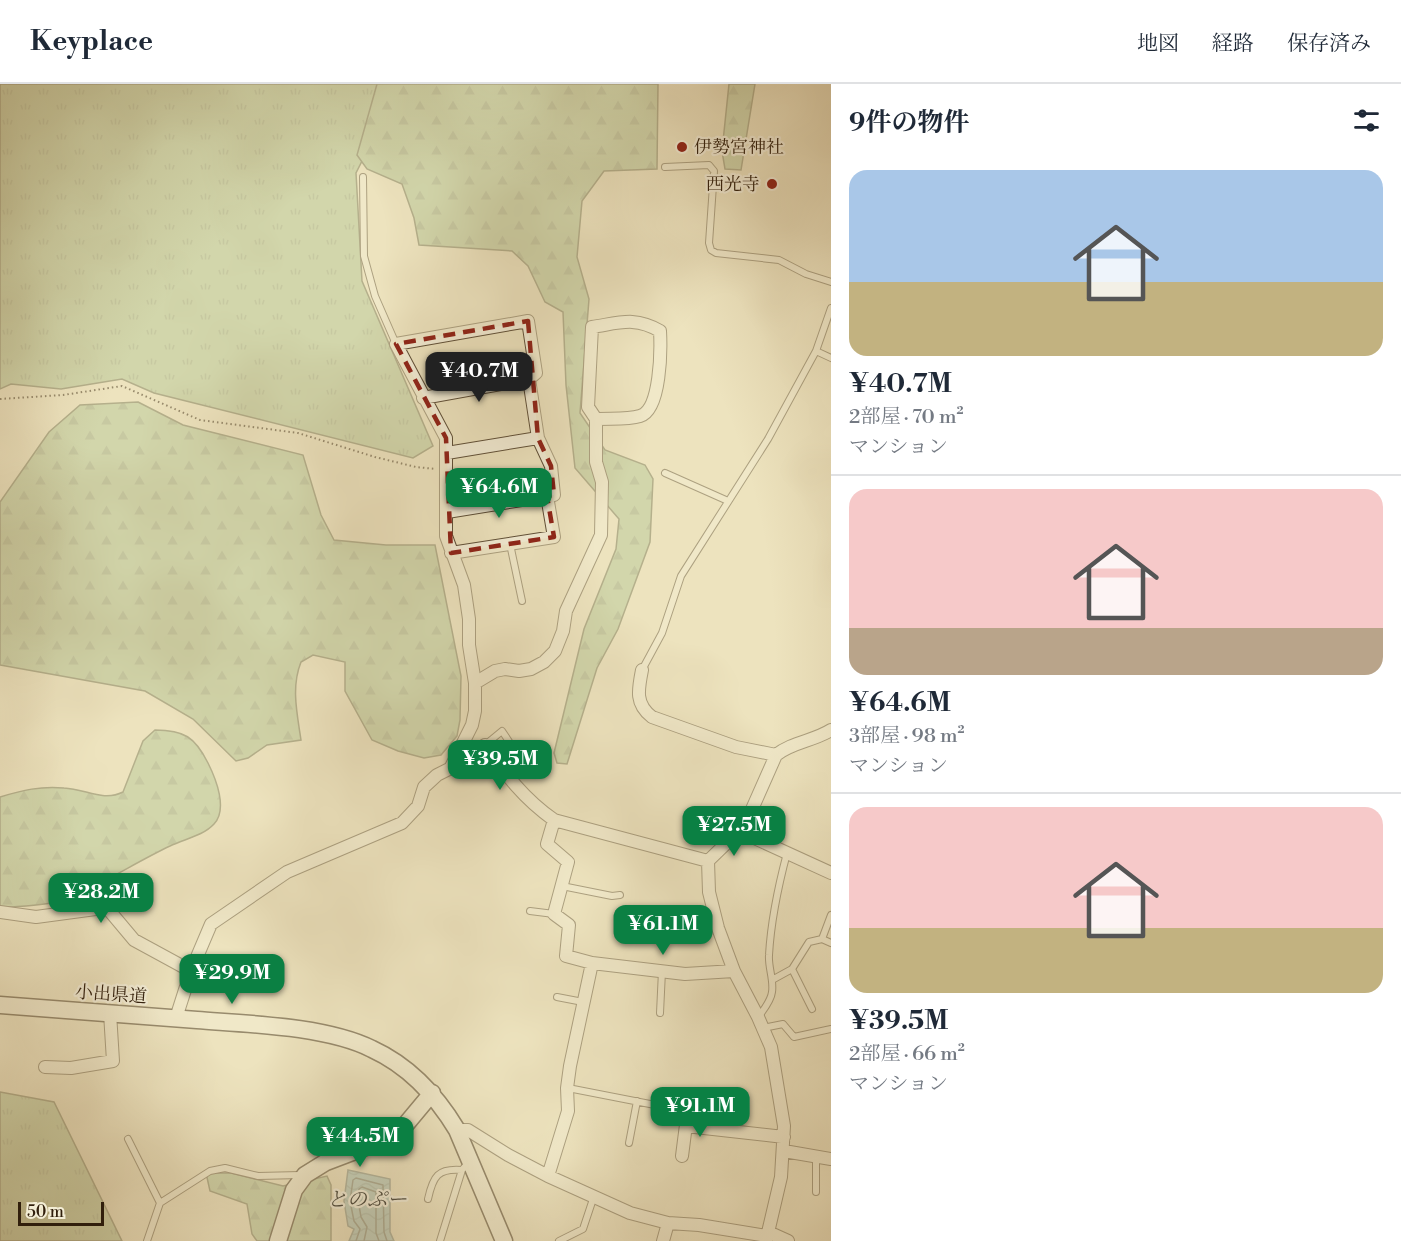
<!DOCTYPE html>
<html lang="ja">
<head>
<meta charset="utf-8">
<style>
	body { margin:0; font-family:"Libre Bodoni","Noto Serif JP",serif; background:#f6f6f7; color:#1f2937; height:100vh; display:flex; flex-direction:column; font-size:22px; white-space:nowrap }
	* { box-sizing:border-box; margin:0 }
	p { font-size:20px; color:#747a83 }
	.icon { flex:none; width:33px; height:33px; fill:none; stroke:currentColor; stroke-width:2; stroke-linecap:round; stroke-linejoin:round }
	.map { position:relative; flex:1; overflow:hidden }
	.details { display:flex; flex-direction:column; background:#fff; width:570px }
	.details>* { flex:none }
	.scale { position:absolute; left:18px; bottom:15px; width:86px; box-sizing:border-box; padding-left:6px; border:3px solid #311f0c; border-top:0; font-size:16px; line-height:21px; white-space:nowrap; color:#311f0c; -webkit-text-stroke:4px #f3edd5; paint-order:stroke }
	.price { position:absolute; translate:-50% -51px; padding:0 14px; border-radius:12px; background:#0b8043; color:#fff; font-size:20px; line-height:39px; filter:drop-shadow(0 2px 3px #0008) }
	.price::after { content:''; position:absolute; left:50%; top:36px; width:18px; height:14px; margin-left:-9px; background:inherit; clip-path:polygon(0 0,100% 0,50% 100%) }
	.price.active { background:#222; color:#fff }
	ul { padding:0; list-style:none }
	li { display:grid; align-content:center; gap:12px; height:318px; padding:0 18px }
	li+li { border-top:2px solid #e0e1e3 }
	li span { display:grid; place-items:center; height:186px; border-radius:18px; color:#555 }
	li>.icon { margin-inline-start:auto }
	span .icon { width:108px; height:108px; fill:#fffc; stroke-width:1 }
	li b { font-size:26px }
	h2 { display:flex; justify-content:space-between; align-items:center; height:72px; padding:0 18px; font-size:26px }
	header { display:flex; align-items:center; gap:36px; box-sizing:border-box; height:84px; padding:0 30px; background:#fff; border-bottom:2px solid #e0e1e3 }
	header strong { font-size:28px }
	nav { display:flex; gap:33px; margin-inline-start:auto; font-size:21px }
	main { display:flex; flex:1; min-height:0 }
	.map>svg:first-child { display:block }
</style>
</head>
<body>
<header>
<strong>Keyplace</strong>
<nav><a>地図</a><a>経路</a><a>保存済み</a></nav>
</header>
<main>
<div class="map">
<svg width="831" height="1157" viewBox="0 0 831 1157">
	<defs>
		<pattern id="grass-tufts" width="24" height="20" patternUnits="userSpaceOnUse" patternTransform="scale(1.5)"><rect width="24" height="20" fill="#b2c596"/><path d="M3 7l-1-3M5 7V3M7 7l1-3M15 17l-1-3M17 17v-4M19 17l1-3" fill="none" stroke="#9aa980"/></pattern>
		<pattern id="forest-firs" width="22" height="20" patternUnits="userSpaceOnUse" patternTransform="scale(1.5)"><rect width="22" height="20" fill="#b2c596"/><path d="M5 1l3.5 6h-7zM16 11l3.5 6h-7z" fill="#9aa980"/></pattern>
		<pattern id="water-waves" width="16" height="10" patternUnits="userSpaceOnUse" patternTransform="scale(1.5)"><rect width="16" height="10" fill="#9bbdb9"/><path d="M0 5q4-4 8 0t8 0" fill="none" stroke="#86a29e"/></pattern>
	</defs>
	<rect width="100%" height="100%" fill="#ede3be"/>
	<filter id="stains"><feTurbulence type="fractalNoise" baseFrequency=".00333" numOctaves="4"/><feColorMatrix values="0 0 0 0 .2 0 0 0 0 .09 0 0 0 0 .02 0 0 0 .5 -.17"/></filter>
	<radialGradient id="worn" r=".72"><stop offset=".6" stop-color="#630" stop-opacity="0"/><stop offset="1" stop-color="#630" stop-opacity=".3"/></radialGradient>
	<path fill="url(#grass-tufts)" stroke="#727251" stroke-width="1.5" d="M0 0H401L356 89 362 197 433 362 413 374 154 309 122 295 61 305 11 300 0 305Z
		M0 1008 54 1018 122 1157H0Z"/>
	<path fill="url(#forest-firs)" stroke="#727251" stroke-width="1.5" d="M377 0H658L657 85 604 87 582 117 577 173 589 215 580 329 605 366 645 381 653 395 650 458 618 545 597 584 567 680 557 679 554 669 584 545 616 465 619 435 575 384 566 301 563 228 545 218 528 182 512 167 419 161 414 134 402 100 367 85 357 71Z
		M729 0H755L741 86 725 85 722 67Z
		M138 318 183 341 303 371 321 431 334 456 386 461H435L461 592 460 636 457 652 441 671 424 674 398 667 372 656 345 607V578L313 571 301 578C291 603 297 629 301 656L267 661 248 674 236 677 193 635 145 607 0 581V418L49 348 80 321Z
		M155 646C184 646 195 653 208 679 216 695 228 725 214 740 203 752 184 755 170 762 134 779 100 802 63 816 48 822 17 822 0 824V713C23 706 40 702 64 704 86 705 103 718 123 708L143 657Z
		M206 1089H231L283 1102 327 1092 331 1101V1157H257L252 1150 247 1120 210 1107Z"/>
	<path fill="url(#water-waves)" stroke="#717e74" stroke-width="1.5" d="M348 1086 390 1095V1148L394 1157H349L354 1145 348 1142 344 1117Z"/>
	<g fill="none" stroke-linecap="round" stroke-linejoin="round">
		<path stroke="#666e62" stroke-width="1.5" d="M356 1157 360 1145 354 1137 350 1117 353 1096 356 1094 383 1101 384 1148 387 1157
			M364 1157 367 1143 361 1133 358 1116 359 1105 362 1103 376 1108V1149L379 1157"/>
		<defs>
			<path id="lane" d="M665 83 709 81 714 87 709 159 711 166 716 169 779 176 806 190 831 198
				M363 93 364 172 375 212 396 260
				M816 267 831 274
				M665 389 728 417
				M510 460 522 517
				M642 586 662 549 681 492 768 355 816 267 831 224
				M485 661 502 647C515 666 523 675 512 698
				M562 802 612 812 620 811
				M530 827 554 830
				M822 855 831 859
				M792 885 812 925
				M772 896 792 885 809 858 822 855 831 831
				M557 913 583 918
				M660 929 662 887
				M759 932C764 925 771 917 772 908 774 896 768 883 769 871 771 836 778 803 787 769
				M763 944 783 940 794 953 831 945
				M568 1004 655 1021
				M128 1055 160 1119
				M629 1059 637 1017
				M816 1108V1073
				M428 1115C433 1092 438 1084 462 1086
				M147 1157 160 1119 210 1087 225 1084 258 1092 300 1091
				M440 1157 462 1086 468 1079
				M559 1157 583 1145 594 1112"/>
			<path id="street" d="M423 314 529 295
				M447 369 538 354
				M447 428 547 412
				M642 586C638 606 635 620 652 633L736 663 776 671
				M475 599 495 587 505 585 519 587 531 585 544 578 555 567 563 547 566 527 601 451 602 398 596 378V335C610 334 627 336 640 332 661 326 661 265 660 247 635 232 619 239 592 243L588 323 596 335
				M451 683 472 641 475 627V599L469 561V535L464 501 446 452V354L396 260 528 237 536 289 529 295 538 354 551 382 554 411 547 412 554 453 451 469
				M739 747 831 789
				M0 828 36 833 103 824 108 825 134 856 191 887
				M592 879 685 890 734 887
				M176 934 191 887 211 840 287 788 402 739 418 722 424 703 437 691 459 680 485 661C507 692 523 714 554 736L708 777
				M45 983 71 984 113 977 110 929
				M686 1042 784 1053
				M457 1046H468L508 1071 548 1092 630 1129 668 1139 699 1141 767 1152
				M784 1067 831 1075
				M682 1072 687 1033
				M548 1092 568 1027 567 1004 570 982 592 879 566 872 569 841 554 830 568 778 547 760 554 736
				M768 1148 788 1157
				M663 1157 668 1139
				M766 1157 781 1093 784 1042 771 963 758 933 734 887 718 844 709 808 708 777 739 747 749 732 776 671C792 658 814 657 831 646"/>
			<path id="secondary" d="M0 921C66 926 131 931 197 936 248 940 326 942 372 965 409 982 436 1011 457 1046L504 1157
				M278 1157 294 1106 305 1091 326 1078 397 1051 432 1009"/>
		</defs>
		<use href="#lane" stroke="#605038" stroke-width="8"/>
		<use href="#street" stroke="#605038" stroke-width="14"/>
		<use href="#secondary" stroke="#311f0c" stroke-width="19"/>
		<path stroke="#311f0c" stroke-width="2" stroke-dasharray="1.5 3" stroke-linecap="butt" d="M0 315 63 311 122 302 200 336 298 349 375 373 416 383 436 385"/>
		<use href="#lane" stroke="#f3edd5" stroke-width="6"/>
		<use href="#street" stroke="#f3edd5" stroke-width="12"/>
		<use href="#secondary" stroke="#f3edd5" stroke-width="16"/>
	</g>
	<path d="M0 0H831V1157H0ZM528 237 538 354 551 382 554 411 547 412 554 453 451 469 446 354 396 260Z" fill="#ede3be" fill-opacity=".55" fill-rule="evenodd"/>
	<path fill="none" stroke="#8f2418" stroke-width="4.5" stroke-dasharray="12 8" stroke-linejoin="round" d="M528 237 538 354 551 382 554 411 547 412 554 453 451 469 446 354 396 260Z"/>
	<g fill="#8f2418" stroke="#f3edd5" stroke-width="2">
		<circle cx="682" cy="63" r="6"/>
		<circle cx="772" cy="100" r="6"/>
	</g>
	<g text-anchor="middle" stroke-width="4.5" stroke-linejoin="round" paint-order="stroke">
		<g font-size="18" fill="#311f0c" stroke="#f3edd5" text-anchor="start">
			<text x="694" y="69">伊勢宮神社</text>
			<text x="760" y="106" text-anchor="end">西光寺</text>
		</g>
		<g font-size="18" fill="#311f0c" stroke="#f3edd5">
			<text transform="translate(111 910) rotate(4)" y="6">小出県道</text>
		</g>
		<g font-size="20" font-style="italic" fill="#514e40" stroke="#f3edd5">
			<text x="367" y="1122">とのぷー</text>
		</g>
	</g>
	<rect width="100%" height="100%" filter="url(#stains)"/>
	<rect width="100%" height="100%" fill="url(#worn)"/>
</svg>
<div class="scale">50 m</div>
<b class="price active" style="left:479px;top:319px">¥40.7M</b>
<b class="price" style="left:499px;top:435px">¥64.6M</b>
<b class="price" style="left:500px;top:707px">¥39.5M</b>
<b class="price" style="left:734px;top:773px">¥27.5M</b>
<b class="price" style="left:101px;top:840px">¥28.2M</b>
<b class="price" style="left:663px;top:872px">¥61.1M</b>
<b class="price" style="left:232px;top:921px">¥29.9M</b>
<b class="price" style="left:700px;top:1054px">¥91.1M</b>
<b class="price" style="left:360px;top:1084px">¥44.5M</b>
</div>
<section class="details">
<h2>9件の物件<svg class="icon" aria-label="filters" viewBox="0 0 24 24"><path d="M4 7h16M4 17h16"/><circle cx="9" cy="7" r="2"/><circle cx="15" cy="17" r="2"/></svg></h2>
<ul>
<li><span style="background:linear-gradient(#a9c7e8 60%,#c2b280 0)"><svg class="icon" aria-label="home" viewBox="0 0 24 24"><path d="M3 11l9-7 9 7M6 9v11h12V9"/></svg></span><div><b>¥40.7M</b><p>2部屋 · 70 m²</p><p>マンション</p></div></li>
<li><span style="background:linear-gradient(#f6c9c9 75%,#b9a48a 0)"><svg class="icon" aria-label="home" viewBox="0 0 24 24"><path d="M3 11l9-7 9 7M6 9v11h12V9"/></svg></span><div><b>¥64.6M</b><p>3部屋 · 98 m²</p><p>マンション</p></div></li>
<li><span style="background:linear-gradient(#f6c9c9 65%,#c2b280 0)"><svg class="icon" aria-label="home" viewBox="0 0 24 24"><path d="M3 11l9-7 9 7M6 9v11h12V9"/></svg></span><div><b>¥39.5M</b><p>2部屋 · 66 m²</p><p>マンション</p></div></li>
</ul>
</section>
</main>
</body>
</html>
